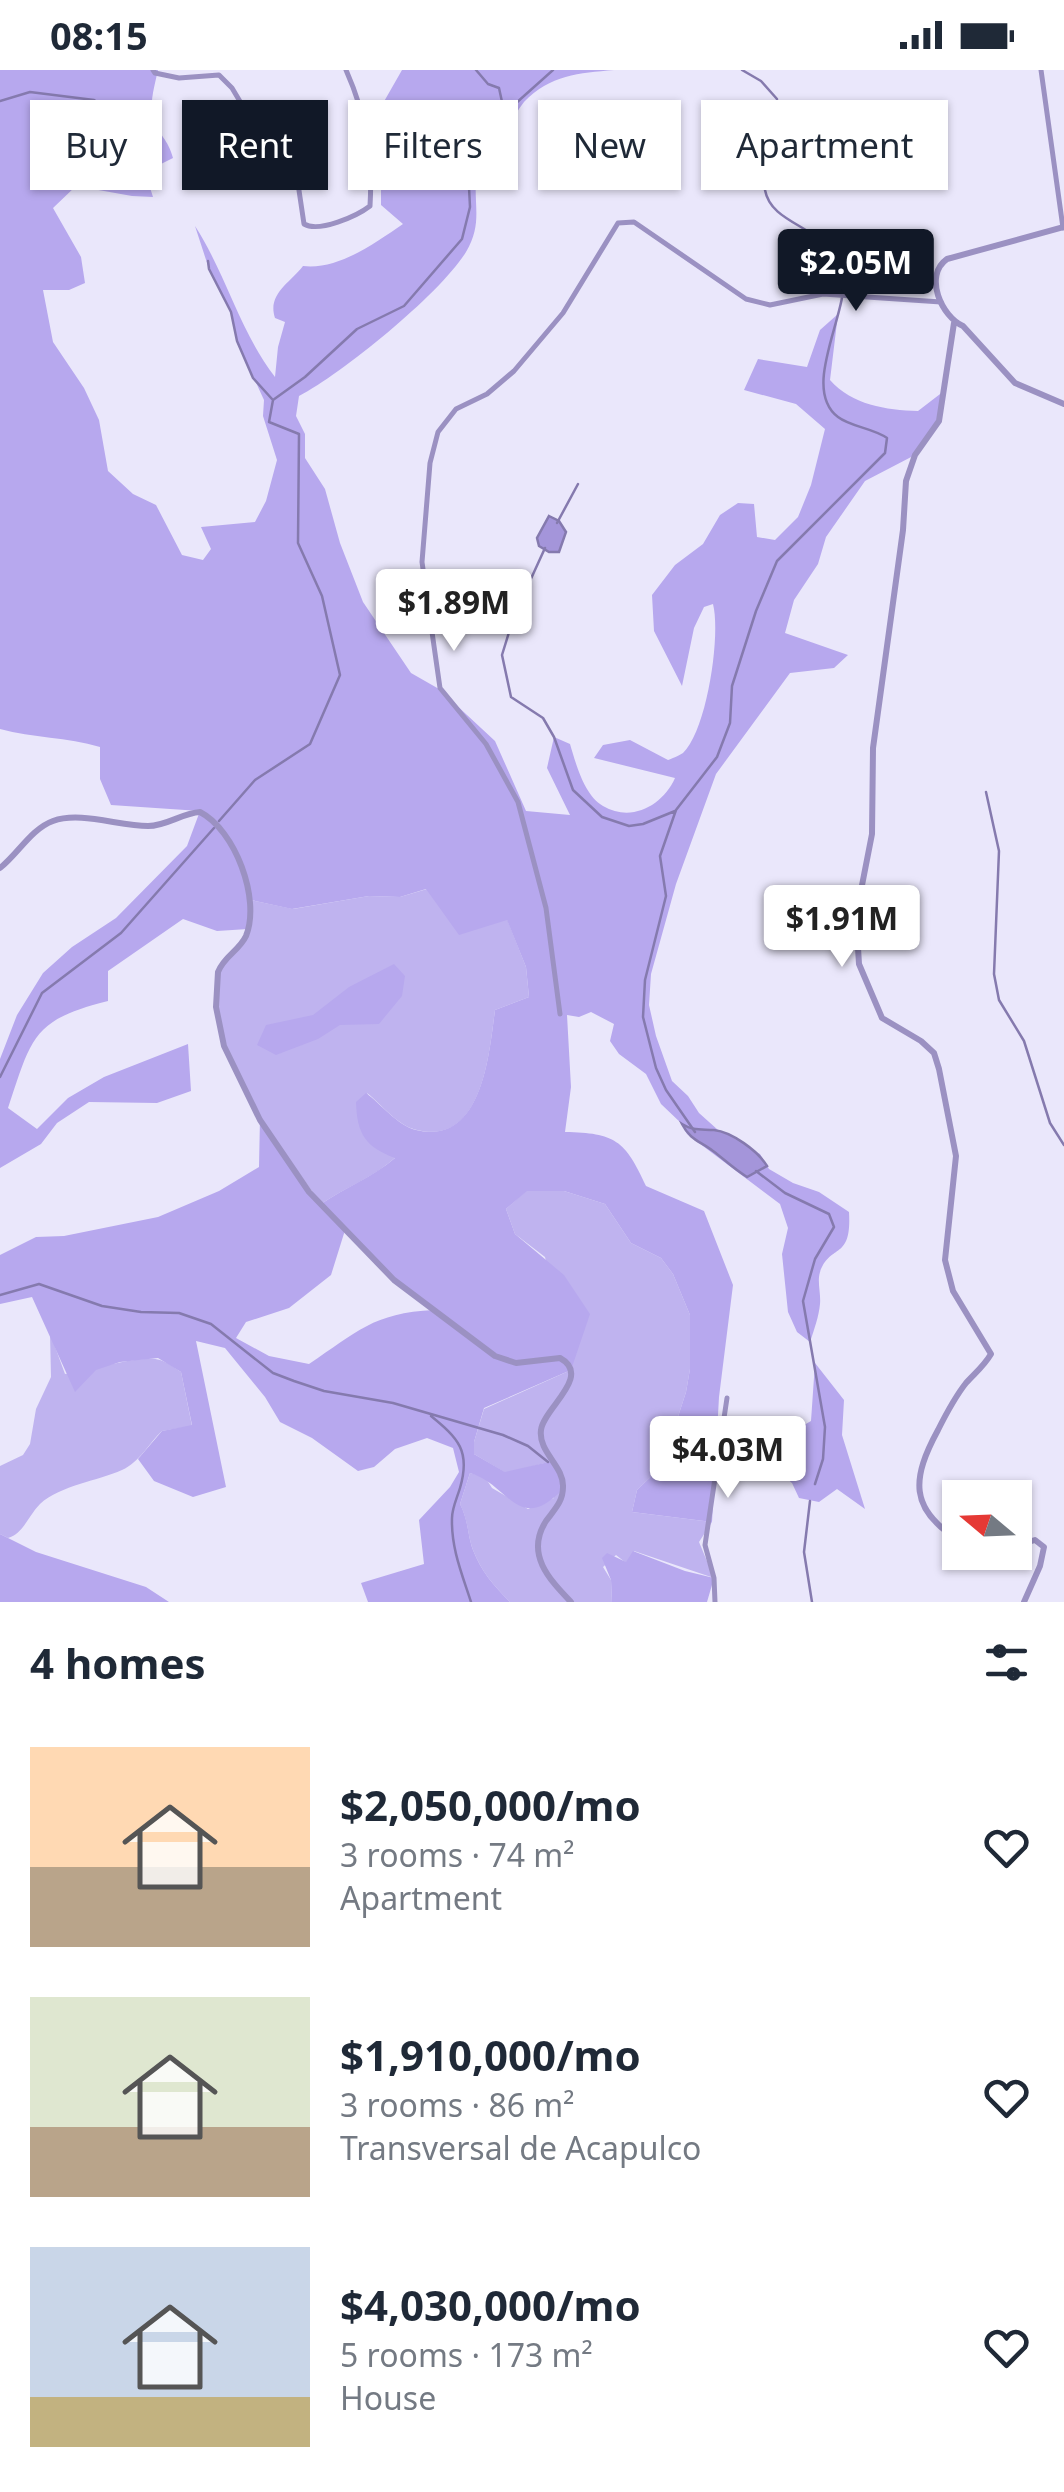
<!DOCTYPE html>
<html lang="en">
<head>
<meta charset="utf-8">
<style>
	body { margin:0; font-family:"Noto Sans",sans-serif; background:#f6f6f7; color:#1f2937; height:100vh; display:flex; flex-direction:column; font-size:38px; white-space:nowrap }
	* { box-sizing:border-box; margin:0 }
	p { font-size:32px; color:#747a83 }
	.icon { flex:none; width:55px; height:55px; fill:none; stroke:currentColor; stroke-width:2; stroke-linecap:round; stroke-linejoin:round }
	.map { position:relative; height:1532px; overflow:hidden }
	.sheet { display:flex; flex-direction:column; background:#fff; flex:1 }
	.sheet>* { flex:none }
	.hud { position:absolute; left:30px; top:30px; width:1005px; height:90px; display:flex; gap:20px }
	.needle { width:65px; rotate:289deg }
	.buttons { position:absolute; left:942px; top:1410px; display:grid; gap:20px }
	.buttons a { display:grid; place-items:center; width:90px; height:90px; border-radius:0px; background:#fff; box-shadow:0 2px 8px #0004; font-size:50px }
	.price { position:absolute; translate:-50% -85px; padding:0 22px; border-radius:10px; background:#fff; color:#222; font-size:32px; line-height:65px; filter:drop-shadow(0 2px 5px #0008) }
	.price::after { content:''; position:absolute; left:50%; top:60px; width:30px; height:22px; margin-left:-15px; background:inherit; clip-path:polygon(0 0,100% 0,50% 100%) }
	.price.active { background:#111827; color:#fff }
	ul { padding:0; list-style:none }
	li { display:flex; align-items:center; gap:30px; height:250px; padding:0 30px }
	li span { display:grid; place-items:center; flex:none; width:280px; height:200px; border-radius:0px; color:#555 }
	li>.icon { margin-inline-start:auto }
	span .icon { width:120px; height:120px; fill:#fffc; stroke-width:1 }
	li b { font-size:42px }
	h2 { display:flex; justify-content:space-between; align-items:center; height:120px; padding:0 30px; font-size:42px }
	.tag { padding:0 35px; border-radius:0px; background:#fff; box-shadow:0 2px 8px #0004; font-size:35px; line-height:90px }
	.tag.active { background:#111827; color:#fff }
	.status { display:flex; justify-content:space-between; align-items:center; height:70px; padding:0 50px; background:#fff; direction:ltr }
	.status svg { height:28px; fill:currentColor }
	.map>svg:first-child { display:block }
</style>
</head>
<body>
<div class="status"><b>08:15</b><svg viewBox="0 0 49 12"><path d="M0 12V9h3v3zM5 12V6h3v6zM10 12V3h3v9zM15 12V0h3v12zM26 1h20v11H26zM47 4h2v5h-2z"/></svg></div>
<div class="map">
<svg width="1064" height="1532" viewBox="0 0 1064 1532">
	<rect width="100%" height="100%" fill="#eae7fb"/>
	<path fill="#bfb3ef" d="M427 819 507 849 526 897 529 927 495 940C489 985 482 1076 417 1060 398 1056 382 1035 367 1023L396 1087C374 1107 346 1117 321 1134L260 1048 218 957V902L244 871 251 830 293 839 369 826 400 827Z
		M526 1121H564L605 1134 631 1173 661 1188 673 1204 690 1245V1299L686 1322 662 1396 637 1420 632 1442 712 1452 699 1472 714 1508 634 1481 626 1493 616 1485 603 1497 611 1510 612 1532H510C494 1516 481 1501 473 1480 467 1463 469 1453 460 1434L470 1403 485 1407 492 1418 528 1439 554 1428 553 1391 506 1403 474 1384V1372L484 1339 571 1300 545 1187 515 1164 506 1139Z
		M50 1263 65 1304C88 1301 141 1284 160 1290 167 1292 175 1298 181 1302L192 1356 162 1361C148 1374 140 1392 122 1400 98 1411 61 1415 40 1434 28 1446 24 1463 8 1468L0 1464V1396L23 1385 30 1374 36 1339 51 1307Z"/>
	<path fill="#b7a8ee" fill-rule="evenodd" d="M0 0H158C155 14 148 37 154 51 159 65 168 69 173 88L145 102 153 127 132 126 76 116 53 138 81 187 85 213 69 220H43L53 272 84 318 99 350 108 401 133 424 156 435 182 485 203 490 211 479 201 457 255 452 266 431 277 390 263 346 264 330 237 271 231 242 209 199 195 156C226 204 240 262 275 307L278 277 285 252 275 248C267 224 290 213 303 196 339 200 375 173 403 154L381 135V74L374 49 402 0H614C579 3 550 5 524 32 516 42 511 54 503 64 492 75 480 85 477 101 472 132 484 152 466 182 440 224 343 303 299 326L296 346 305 364V388L325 419 340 473 363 532 411 603 439 619 495 671 526 741 570 745 547 698 554 667 570 674C576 694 584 725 603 736 632 753 663 735 675 708L594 688 603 675 630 670 668 690C669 690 682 684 683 683 707 660 721 565 713 534L704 537 694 558 682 616 654 561 652 525 675 495 703 474 720 445 738 433 754 434 757 467 775 470 798 447 811 415 825 359 796 334 744 320 758 289 807 297 820 260 838 244 830 310C852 335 886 340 918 341L944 321 939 351 915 385 865 411 826 467 818 494 794 530 785 563 848 585 834 598 790 603 716 704 676 814 651 904 649 935 656 966 672 1011 688 1026 699 1043 718 1060 760 1084 769 1099 793 1113 819 1122 849 1142C852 1191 830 1173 820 1202 817 1212 821 1223 820 1234 819 1246 814 1260 810 1272L797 1262 788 1242 782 1184 788 1158 780 1134 687 1064 682 1054 661 1034 646 1004 619 984 610 971 614 954 591 942 579 947 567 945 571 1017 565 1062C615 1063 625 1070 646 1116L704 1141 733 1215 719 1327 712 1452 632 1442 637 1420 662 1396 686 1322 690 1299V1245L673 1204 661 1188 631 1173 605 1134 564 1121H527L506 1139 515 1164 564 1205 590 1244 571 1300 484 1338 474 1372V1384L505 1402 553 1391 563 1419C518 1466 509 1414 470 1403L460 1434C469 1452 467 1463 473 1480 481 1501 494 1516 510 1532H368L361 1513 424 1494 419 1450 450 1417 459 1402 453 1378 427 1368 395 1379 374 1397 358 1401 312 1368 280 1352 265 1327 225 1278 196 1271 226 1417 193 1427 154 1411 138 1389 162 1361 192 1355 181 1302 158 1288 120 1292 96 1300 75 1322 32 1227 0 1234V1185L36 1167 64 1166 158 1147 219 1121 259 1097 260 1048 298 1108 321 1134C346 1117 373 1107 395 1088 366 1077 357 1065 356 1032L366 1023C381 1034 397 1055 416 1060 482 1076 489 985 495 940L529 927 526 897 507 850 459 865 426 819 400 827 369 826 292 839 251 830 248 859 217 861 183 849 108 901V931C32 950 32 967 8 1038L37 1059 68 1028 104 1007 188 974 191 1021 157 1033 89 1032 57 1053 41 1074 0 1098V989L17 945 43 903 72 877 116 848 187 776 200 741 111 735 100 709V677C67 667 33 668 0 659ZM346 1157 394 1208 434 1240C373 1243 357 1262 309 1294L269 1286 236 1268 246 1252 289 1238 331 1205Z
		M394 894 405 906 402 926 379 954 340 955 318 969 276 985 257 975 266 955 313 945 349 917Z
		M815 1293 844 1330 842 1365 865 1439 837 1419 819 1432 799 1428 792 1413 780 1403 768 1408 790 1363 811 1351Z
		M0 1464 36 1482 146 1517 169 1532H0Z
		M633 1481 685 1501 714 1508 707 1532H612L611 1510 602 1488 607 1483 626 1492Z"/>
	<path fill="#a495da" stroke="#857aae" stroke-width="2.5" d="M549 446 559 451 566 462 559 482H549L539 476 537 468Z
		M682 1054C693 1061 701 1059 714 1060 732 1062 758 1081 767 1096L747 1107C734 1099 725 1090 713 1081 700 1071 690 1070 682 1054Z"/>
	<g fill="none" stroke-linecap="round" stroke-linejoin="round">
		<path stroke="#857aae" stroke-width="2.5" d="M476 0 488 14 499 18 504 41
			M0 31 30 22 94 30 147 64
			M208 191 209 199 231 242 237 271 253 308 272 329
			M557 453 578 414
			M545 478 514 546 502 585 511 627 543 648 554 667 573 720 602 747 629 756 643 754 675 741
			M986 722 999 781 994 904 999 930 1024 971 1050 1053 1064 1075
			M219 751 255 710 310 674 340 605 322 526 298 473 299 364 269 352 273 330 305 307 357 259 404 236 462 169 470 137 468 97 486 60 553 0
			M0 1007 42 923 121 863 214 758
			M695 1062 666 1020 656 998 643 947 645 910 666 826 660 786 676 740 717 687 730 653 732 616 756 541 777 491 885 383 887 368C873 358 851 357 838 347 800 318 849 242 843 207 835 155 772 159 765 120 761 94 775 57 777 29L761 11 742 0
			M756 1101 785 1123 829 1144 834 1157 815 1189 803 1231 825 1357 823 1389 815 1414
			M0 1225 39 1214 102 1236 141 1242 179 1243 211 1254 273 1303 294 1311 324 1321 393 1333 503 1365 528 1376 548 1392
			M431 1346C458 1368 471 1381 460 1418 457 1428 452 1438 452 1448 451 1478 462 1504 471 1532
			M810 1431 804 1482 812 1532"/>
		<path stroke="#9b91c2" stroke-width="5" d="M153 0 155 3 179 8 219 5 232 18 260 65 287 84 297 107 304 154C319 163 357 146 370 136 373 87 366 45 346 0
			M1041 0 1063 158
			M560 944 546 838 518 732 486 674 440 618 422 492 430 393 438 362 456 339 487 324 514 301 563 243 618 153 634 152 746 229 770 235 823 224 941 232
			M715 1532 714 1508 705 1475 727 1328"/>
		<path stroke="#9b91c2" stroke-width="6" d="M1064 157 947 189C923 206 942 247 963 256L1015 313 1064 334
			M954 253 939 351 915 385 906 411 903 460 873 678 872 764 856 846 859 894 882 948 921 971 934 983 939 999 956 1086 945 1190 953 1221 991 1284C984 1296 975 1303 966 1313 955 1327 946 1344 938 1360 912 1408 908 1439 960 1471
			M0 798C18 784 31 759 53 751 80 741 119 756 148 756 167 756 182 743 200 742 235 760 261 829 246 866 239 881 224 886 218 902L216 937 224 976 260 1050 309 1122 394 1210 495 1286 516 1293 560 1288C593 1306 543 1339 541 1360 538 1382 564 1396 563 1417 563 1432 554 1440 546 1451 525 1484 549 1509 571 1532
			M1015 1476 1035 1470 1044 1477 1040 1496 1024 1532"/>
	</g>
</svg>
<div class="buttons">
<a><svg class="needle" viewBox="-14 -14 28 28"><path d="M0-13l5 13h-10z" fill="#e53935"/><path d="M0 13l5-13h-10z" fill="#747a83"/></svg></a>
</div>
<b class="price active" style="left:856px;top:244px">$2.05M</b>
<b class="price" style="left:454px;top:584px">$1.89M</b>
<b class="price" style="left:842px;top:900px">$1.91M</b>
<b class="price" style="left:728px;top:1431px">$4.03M</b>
<div class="hud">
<a class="tag">Buy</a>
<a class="tag active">Rent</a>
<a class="tag">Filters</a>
<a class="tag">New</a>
<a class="tag">Apartment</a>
</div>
</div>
<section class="sheet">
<h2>4 homes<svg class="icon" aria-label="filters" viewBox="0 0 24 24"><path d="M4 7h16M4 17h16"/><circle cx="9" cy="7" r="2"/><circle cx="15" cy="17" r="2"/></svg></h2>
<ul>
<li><span style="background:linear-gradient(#ffd9b3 60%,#b9a48a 0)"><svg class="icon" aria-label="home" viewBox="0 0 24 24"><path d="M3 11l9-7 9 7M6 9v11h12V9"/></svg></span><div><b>$2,050,000/mo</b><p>3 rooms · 74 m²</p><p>Apartment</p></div><svg class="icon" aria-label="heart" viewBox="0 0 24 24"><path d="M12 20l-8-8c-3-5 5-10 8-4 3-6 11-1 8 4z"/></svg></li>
<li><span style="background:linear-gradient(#dfe7d0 65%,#b9a48a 0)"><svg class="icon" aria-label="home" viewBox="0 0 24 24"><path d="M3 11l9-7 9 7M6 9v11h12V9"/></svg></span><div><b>$1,910,000/mo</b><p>3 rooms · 86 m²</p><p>Transversal de Acapulco</p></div><svg class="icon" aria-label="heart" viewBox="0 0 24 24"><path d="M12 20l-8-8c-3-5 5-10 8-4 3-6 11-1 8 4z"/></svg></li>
<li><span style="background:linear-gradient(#c9d6e8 75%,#c2b280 0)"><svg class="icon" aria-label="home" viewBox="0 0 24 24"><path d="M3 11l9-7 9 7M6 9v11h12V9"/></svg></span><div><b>$4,030,000/mo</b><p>5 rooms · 173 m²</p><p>House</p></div><svg class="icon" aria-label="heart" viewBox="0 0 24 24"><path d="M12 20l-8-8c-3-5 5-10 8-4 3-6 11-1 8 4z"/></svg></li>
</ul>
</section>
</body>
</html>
